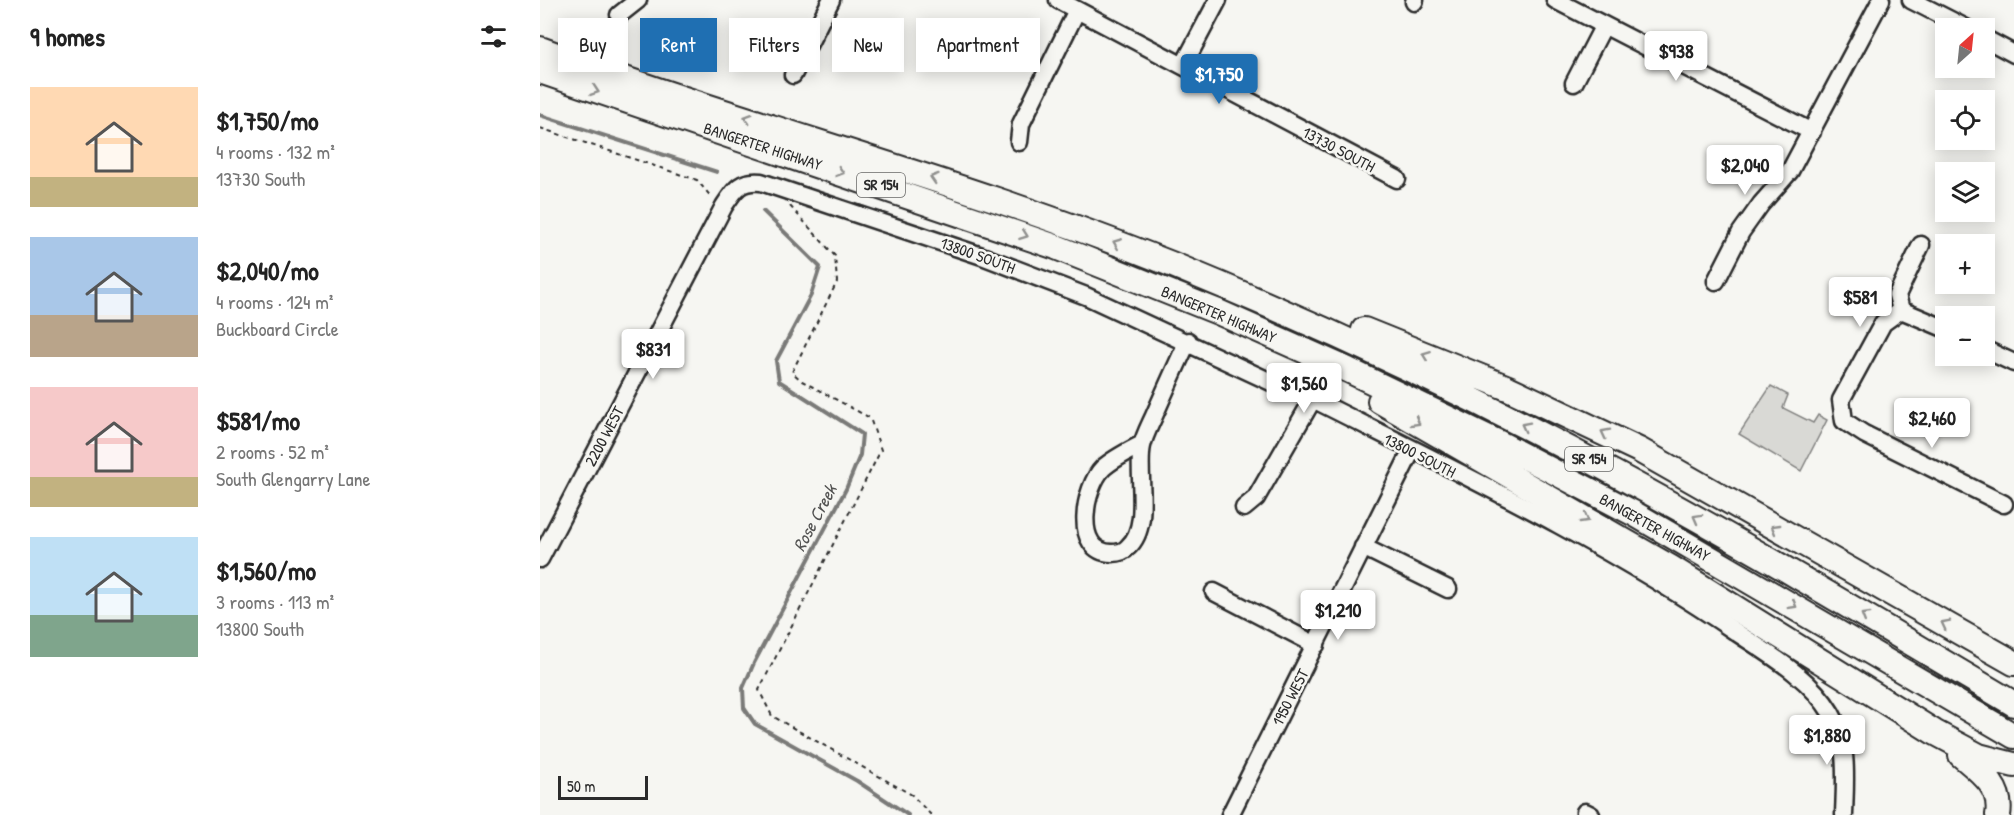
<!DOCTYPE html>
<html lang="en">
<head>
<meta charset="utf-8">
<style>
	body { margin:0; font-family:"Patrick Hand",sans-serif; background:#f2f2f2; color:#222; height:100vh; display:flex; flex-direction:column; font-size:22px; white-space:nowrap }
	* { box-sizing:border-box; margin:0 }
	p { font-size:20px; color:#767676 }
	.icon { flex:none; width:33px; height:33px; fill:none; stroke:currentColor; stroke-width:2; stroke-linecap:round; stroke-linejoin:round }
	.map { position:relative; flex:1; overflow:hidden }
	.panel { display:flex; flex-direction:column; background:#fff; width:540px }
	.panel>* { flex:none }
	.guide { position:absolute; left:18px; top:18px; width:570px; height:54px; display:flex; gap:12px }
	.needle { width:39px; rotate:27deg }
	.fabs { position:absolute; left:1395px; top:18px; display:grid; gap:12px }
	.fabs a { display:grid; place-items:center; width:60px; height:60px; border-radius:0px; background:#fff; box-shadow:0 3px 15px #0003; font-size:30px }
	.scale { position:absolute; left:18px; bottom:15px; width:90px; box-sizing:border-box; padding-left:6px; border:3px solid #2b2b2b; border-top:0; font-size:16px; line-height:21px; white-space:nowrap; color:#2b2b2b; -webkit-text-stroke:4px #f6f6f2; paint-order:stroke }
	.price { position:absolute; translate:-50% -51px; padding:0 14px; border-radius:6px; background:#fff; color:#222; font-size:20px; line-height:39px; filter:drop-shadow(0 2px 3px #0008) }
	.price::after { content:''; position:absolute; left:50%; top:36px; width:18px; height:14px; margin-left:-9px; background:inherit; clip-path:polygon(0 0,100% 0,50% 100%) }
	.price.current { background:#1f6fb2; color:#fff }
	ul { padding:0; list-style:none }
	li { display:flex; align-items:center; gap:18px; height:150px; padding:0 30px }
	li span { display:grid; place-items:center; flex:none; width:168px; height:120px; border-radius:0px; color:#555 }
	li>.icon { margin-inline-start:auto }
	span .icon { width:72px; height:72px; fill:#fffc; stroke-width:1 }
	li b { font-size:26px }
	h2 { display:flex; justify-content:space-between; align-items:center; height:72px; padding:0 30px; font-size:26px }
	.tag { padding:0 21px; border-radius:0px; background:#fff; box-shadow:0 3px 15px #0003; font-size:21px; line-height:54px }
	.tag.current { background:#1f6fb2; color:#fff }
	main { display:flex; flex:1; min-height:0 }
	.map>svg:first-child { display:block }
</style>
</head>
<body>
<main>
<section class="panel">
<h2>9 homes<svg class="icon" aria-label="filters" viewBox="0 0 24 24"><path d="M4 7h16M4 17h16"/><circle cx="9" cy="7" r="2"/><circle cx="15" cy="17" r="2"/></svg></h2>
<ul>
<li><span style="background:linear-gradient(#ffd9b3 75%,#c2b280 0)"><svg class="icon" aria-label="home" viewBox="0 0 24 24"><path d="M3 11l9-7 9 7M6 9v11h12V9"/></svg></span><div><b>$1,750/mo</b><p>4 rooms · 132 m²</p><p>13730 South</p></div></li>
<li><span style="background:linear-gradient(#a9c7e8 65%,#b9a48a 0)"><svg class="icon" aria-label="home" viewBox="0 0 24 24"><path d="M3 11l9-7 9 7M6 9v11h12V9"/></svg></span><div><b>$2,040/mo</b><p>4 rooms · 124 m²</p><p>Buckboard Circle</p></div></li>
<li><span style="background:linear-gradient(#f6c9c9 75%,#c2b280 0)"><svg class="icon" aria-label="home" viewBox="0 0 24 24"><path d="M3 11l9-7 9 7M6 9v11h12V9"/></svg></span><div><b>$581/mo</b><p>2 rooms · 52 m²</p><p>South Glengarry Lane</p></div></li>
<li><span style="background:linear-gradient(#bfe0f5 65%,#7fa58c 0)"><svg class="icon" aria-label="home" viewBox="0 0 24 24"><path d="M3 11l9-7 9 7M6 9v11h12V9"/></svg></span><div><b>$1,560/mo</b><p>3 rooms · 113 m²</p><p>13800 South</p></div></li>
</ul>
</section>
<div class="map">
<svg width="1474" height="815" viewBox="0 0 1474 815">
	<rect width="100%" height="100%" fill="#f6f6f2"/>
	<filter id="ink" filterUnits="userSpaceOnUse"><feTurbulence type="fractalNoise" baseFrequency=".0167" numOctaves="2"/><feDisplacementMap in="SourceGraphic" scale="12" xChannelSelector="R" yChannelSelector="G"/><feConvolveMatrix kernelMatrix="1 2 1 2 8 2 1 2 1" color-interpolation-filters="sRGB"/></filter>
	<g filter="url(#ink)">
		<path fill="#d9d9d5" stroke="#828280" stroke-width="1.5" d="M1231 386 1248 395 1243 408 1273 423 1278 415 1287 420 1261 471 1199 434Z"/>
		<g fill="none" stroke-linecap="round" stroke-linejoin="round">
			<path stroke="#7a7a78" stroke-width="4" d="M0 115 177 172
				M223 211 280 267 271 295 236 361 239 381 322 434 320 455 306 489 214 663 203 688 204 708 215 724 317 781 368 815"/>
			<defs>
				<path id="minor" d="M518 0 857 179
					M1015 0 1272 132
					M1371 0 1426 28
					M874 2 875 0
					M79 15 98 0
					M1444 38 1474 54
					M643 66 678 0
					M253 75 291 0
					M1034 83 1064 25
					M479 142 481 124 537 10
					M1381 245 1357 295 1361 310 1343 323 1301 400 1304 421 1324 434 1464 504
					M1176 281 1201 232 1221 204 1250 171 1341 0
					M1361 310 1406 329
					M1444 349 1474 363
					M602 444C589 451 574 458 563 468 544 487 532 553 572 553 577 553 584 552 588 547 612 526 596 473 602 446 604 436 610 425 614 416 625 391 636 366 648 341
					M704 508 716 498 773 399
					M823 547 908 589
					M0 559 184 206C195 189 200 180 221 182L442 256 546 296 731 382 757 391C905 466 1063 540 1199 634 1232 656 1270 678 1291 713 1309 743 1305 781 1304 815
					M674 592 776 645
					M1045 812 1051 815
					M690 815 872 450"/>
				<path id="highway" d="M0 49C209 126 425 181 631 264 787 328 939 399 1087 480 1218 551 1346 628 1474 704
					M0 71 516 247 678 312 808 370 957 442 1093 513 1474 736
					M824 330 968 388 1099 450 1474 663
					M840 401 1131 568 1394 732 1439 756 1474 765
					M1421 755C1440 771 1463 787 1458 815"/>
			</defs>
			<use href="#minor" stroke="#2b2b2b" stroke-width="21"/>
			<use href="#highway" stroke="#2b2b2b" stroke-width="28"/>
			<path stroke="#2b2b2b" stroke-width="2" stroke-dasharray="4.5 4.5" stroke-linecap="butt" d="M0 128 157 180 172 198
				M250 206 295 256 297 282 252 372 262 381 330 418 341 450 219 690 232 716 372 795 391 815"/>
			<use href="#minor" stroke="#f6f6f2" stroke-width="16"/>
			<use href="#highway" stroke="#f6f6f2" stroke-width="24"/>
		</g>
		<defs><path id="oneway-chevron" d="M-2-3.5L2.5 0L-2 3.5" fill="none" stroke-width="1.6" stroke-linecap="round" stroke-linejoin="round" transform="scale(1.5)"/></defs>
		<g stroke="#90908e">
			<use href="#oneway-chevron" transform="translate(55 91) rotate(19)"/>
			<use href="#oneway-chevron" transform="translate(208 118) rotate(-162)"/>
			<use href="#oneway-chevron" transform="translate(300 172) rotate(18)"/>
			<use href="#oneway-chevron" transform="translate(394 178) rotate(-162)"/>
			<use href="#oneway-chevron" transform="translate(484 235) rotate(20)"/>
			<use href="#oneway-chevron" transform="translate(577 243) rotate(-158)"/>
			<use href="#oneway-chevron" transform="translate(886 355) rotate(-159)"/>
			<use href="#oneway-chevron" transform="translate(876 422) rotate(30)"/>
			<use href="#oneway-chevron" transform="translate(985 426) rotate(-153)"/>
			<use href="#oneway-chevron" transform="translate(1065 433) rotate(-153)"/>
			<use href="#oneway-chevron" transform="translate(1157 518) rotate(-151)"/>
			<use href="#oneway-chevron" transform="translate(1045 519) rotate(30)"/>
			<use href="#oneway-chevron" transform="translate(1235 528) rotate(-150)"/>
			<use href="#oneway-chevron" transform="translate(1253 605) rotate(31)"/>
			<use href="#oneway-chevron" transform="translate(1325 616) rotate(-149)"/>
			<use href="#oneway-chevron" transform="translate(1405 624) rotate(-153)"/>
		</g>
	</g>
	<g text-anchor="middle" stroke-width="5" stroke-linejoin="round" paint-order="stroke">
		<g fill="#f6f6f2" stroke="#686867" stroke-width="1.5">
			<rect x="317" y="173" width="48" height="24" rx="4.5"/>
			<rect x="1025" y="447" width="48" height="24" rx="4.5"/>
		</g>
		<g font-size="15" font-weight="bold" fill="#2b2b2b">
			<text x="341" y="190">SR 154</text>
			<text x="1049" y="464">SR 154</text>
		</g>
		<g font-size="16" fill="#2b2b2b" stroke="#f6f6f2">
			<text transform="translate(223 146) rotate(18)" y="6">BANGERTER HIGHWAY</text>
			<text transform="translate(799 149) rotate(28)" y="6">13730 SOUTH</text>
			<text transform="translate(438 255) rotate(20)" y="6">13800 SOUTH</text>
			<text transform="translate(679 314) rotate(23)" y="6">BANGERTER HIGHWAY</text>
			<text transform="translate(64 436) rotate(-62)" y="6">2200 WEST</text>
			<text transform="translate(880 455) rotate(27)" y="6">13800 SOUTH</text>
			<text transform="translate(1115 527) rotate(29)" y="6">BANGERTER HIGHWAY</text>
			<text transform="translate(750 697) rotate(-63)" y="6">1950 WEST</text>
		</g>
		<g font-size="18" font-style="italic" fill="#525251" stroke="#f6f6f2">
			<text transform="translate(275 518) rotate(-62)" y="6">Rose Creek</text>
		</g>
	</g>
</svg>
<div class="fabs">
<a><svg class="needle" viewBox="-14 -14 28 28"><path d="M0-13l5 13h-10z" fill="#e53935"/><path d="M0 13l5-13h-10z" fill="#767676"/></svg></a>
<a><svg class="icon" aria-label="locate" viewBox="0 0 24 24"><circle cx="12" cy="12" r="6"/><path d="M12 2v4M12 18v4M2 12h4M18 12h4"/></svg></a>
<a><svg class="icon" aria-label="layers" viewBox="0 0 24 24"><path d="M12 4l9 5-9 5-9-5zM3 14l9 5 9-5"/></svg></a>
<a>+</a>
<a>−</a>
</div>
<div class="scale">50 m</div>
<b class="price" style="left:1136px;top:82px">$938</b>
<b class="price current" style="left:679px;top:105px">$1,750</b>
<b class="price" style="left:1205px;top:196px">$2,040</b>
<b class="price" style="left:1320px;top:328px">$581</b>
<b class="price" style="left:113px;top:380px">$831</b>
<b class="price" style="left:764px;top:414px">$1,560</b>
<b class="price" style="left:1392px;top:449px">$2,460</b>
<b class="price" style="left:798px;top:641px">$1,210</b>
<b class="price" style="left:1287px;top:766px">$1,880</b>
<div class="guide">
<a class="tag">Buy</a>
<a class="tag current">Rent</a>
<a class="tag">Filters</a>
<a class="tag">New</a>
<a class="tag">Apartment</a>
</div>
</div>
</main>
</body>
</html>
